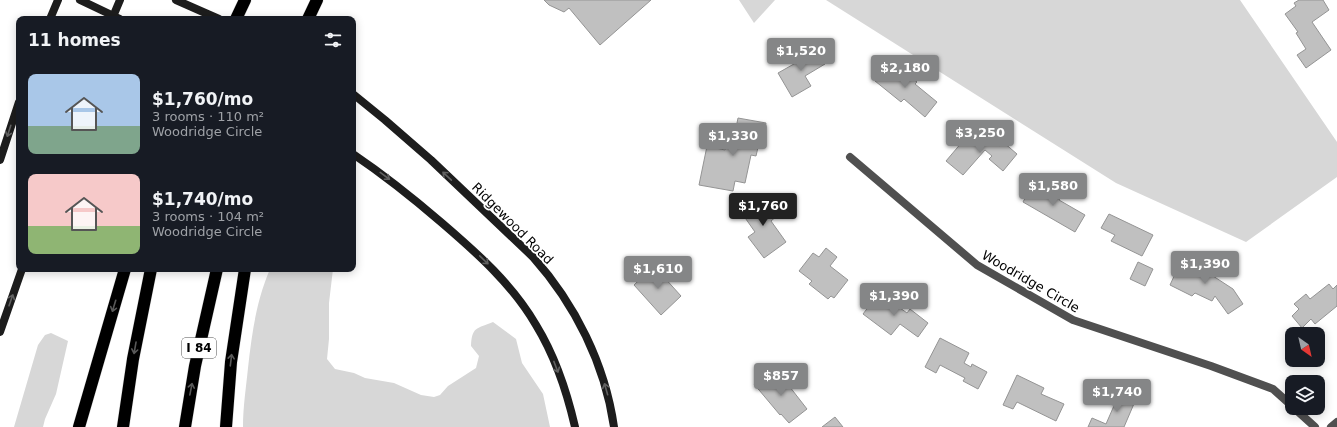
<!DOCTYPE html>
<html lang="en">
<head>
<meta charset="utf-8">
<style>
	body { margin:0; font-family:"DejaVu Sans",sans-serif; background:#242831; color:#f1f3f6; height:100vh; display:flex; flex-direction:column; font-size:15px; white-space:nowrap }
	* { box-sizing:border-box; margin:0 }
	p { font-size:13px; color:#9ea1a6 }
	.icon { flex:none; width:22px; height:22px; fill:none; stroke:currentColor; stroke-width:2; stroke-linecap:round; stroke-linejoin:round }
	.map { position:relative; flex:1; overflow:hidden }
	.details { position:absolute; left:16px; top:16px; width:340px; height:256px; display:flex; flex-direction:column; background:#171b24; border-radius:8px; box-shadow:0 2px 10px #0003 }
	.details>* { flex:none }
	.needle { width:26px; rotate:146deg }
	.tools { position:absolute; left:1285px; top:327px; display:grid; gap:8px }
	.tools a { display:grid; place-items:center; width:40px; height:40px; border-radius:8px; background:#171b24; box-shadow:0 2px 10px #0003; font-size:20px }
	.price { position:absolute; translate:-50% -34px; padding:0 9px; border-radius:4px; background:#858687; color:#fff; font-size:13px; line-height:26px; filter:drop-shadow(0 1px 2px #0008) }
	.price::after { content:''; position:absolute; left:50%; top:24px; width:12px; height:9px; margin-left:-6px; background:inherit; clip-path:polygon(0 0,100% 0,50% 100%) }
	.price.current { background:#222; color:#fff }
	ul { padding:0; list-style:none }
	li { display:flex; align-items:center; gap:12px; height:100px; padding:0 12px }
	li span { display:grid; place-items:center; flex:none; width:112px; height:80px; border-radius:8px; color:#555 }
	li>.icon { margin-inline-start:auto }
	span .icon { width:48px; height:48px; fill:#fffc; stroke-width:1 }
	li b { font-size:17px }
	h2 { display:flex; justify-content:space-between; align-items:center; height:48px; padding:0 12px; font-size:17px }
	.map>svg:first-child { display:block }
</style>
</head>
<body>
<div class="map">
<svg width="1337" height="427" viewBox="0 0 1337 427">
	<rect width="100%" height="100%" fill="#fff"/>
	<path fill="#d7d7d7" d="M739 0H775L754 23Z
		M826 0H1240L1337 142V177L1246 242 1116 183Z
		M270 269H333L329 303V339L327 359 335 369 354 373 365 378 394 383 421 395 434 397 440 395 448 386 476 368 479 356 471 346C472 327 476 329 493 322L516 339 522 363 543 394 550 427H243C243 407 246 388 248 368 252 333 256 302 270 269Z
		M51 333 68 341 56 394 45 419 43 427H14L38 345 45 335Z"/>
	<path fill="#c0c0c0" stroke="#949494" d="M544 0H651L600 45 569 8 564 12 549 5Z
		M1299 0H1323L1329 10 1312 22 1331 50 1306 68 1297 55 1306 49 1296 33 1298 32 1285 14 1296 6 1294 3Z
		M815 47 825 64 805 76 811 86 792 97 778 73 801 60 799 57Z
		M892 61 917 82 915 84 937 102 925 117 904 99 901 102 875 81Z
		M738 118 766 123 762 144 759 143 756 156 751 155 745 183 735 181 733 191 699 185 707 146 725 150 727 137 734 138Z
		M968 135 979 145 988 135 1000 146 1003 142 1017 154 1003 171 989 159 992 156 985 150 963 175 946 161Z
		M1034 182 1060 198 1059 200 1085 215 1075 232 1023 202Z
		M763 196 778 215 771 221 786 242 764 258 748 237 755 232 741 212Z
		M1109 214 1153 235 1142 256 1111 241 1115 235 1101 228Z
		M826 248 837 257 830 266 848 280 834 298 831 296 828 299 809 284 812 281 799 271 813 253 819 257Z
		M1206 260 1218 266 1213 276 1233 289 1243 304 1228 314 1215 296 1212 301 1195 293 1192 296 1170 285 1181 261 1201 270Z
		M1138 262 1153 269 1145 286 1130 279Z
		M654 266 681 296 661 315 634 285Z
		M1329 284 1333 289 1337 285V306L1315 324 1311 319 1302 328 1292 316 1299 309 1294 304 1306 294 1310 299Z
		M879 293 907 313 910 309 928 323 918 337 900 324 891 335 863 314Z
		M940 338 969 353 964 363 971 367 972 364 987 372 978 389 963 381 965 378 940 365 936 373 925 367Z
		M772 370 783 383 786 382 807 409 789 423 781 414 780 415 754 384Z
		M1017 375 1044 388 1041 394 1064 404 1056 421 1017 402 1013 409 1003 405Z
		M1120 392 1136 399 1124 427H1088L1092 418 1106 424Z
		M835 417 843 427H822Z"/>
	<g fill="none" stroke-linecap="round" stroke-linejoin="round">
		<defs>
			<path id="motorway" d="M236 19 245 0
				M308 19 317 0
				M79 427 125 269
				M123 427 133 359 151 269
				M185 427 195 366 217 269
				M226 427 231 362 245 269"/>
		</defs>
		<use href="#motorway" stroke="#dbdbdb" stroke-width="13"/>
		<path stroke="#505050" stroke-width="8" d="M850 157 977 265 1073 320 1211 366 1273 389 1292 406
			M1294 408 1315 427
			M1331 427 1337 422"/>
		<path stroke="#1d1d1d" stroke-width="8" d="M80 0 120 19
			M176 0 219 19
			M50 19 58 0
			M112 19 120 0
			M353 94 385 120 431 160 533 257C575 304 605 364 614 427
			M353 154C384 175 413 198 442 223 477 253 512 284 536 325 555 356 567 392 575 427
			M0 160 19 102
			M0 332 22 269"/>
		<use href="#motorway" stroke="#000" stroke-width="12"/>
	</g>
	<defs><path id="oneway-shaft" d="M-6 0H5M1.5-3L5.5 0L1.5 3" fill="none" stroke-width="1.6" stroke-linecap="round" stroke-linejoin="round"/></defs>
	<g stroke="#616161">
		<use href="#oneway-shaft" transform="translate(9 131) rotate(108)"/>
		<use href="#oneway-shaft" transform="translate(385 176) rotate(37)"/>
		<use href="#oneway-shaft" transform="translate(447 176) rotate(-137)"/>
		<use href="#oneway-shaft" transform="translate(484 260) rotate(44)"/>
		<use href="#oneway-shaft" transform="translate(11 300) rotate(-71)"/>
		<use href="#oneway-shaft" transform="translate(556 367) rotate(69)"/>
		<use href="#oneway-shaft" transform="translate(606 389) rotate(-106)"/>
	</g>
	<g stroke="#595959">
		<use href="#oneway-shaft" transform="translate(114 306) rotate(107)"/>
		<use href="#oneway-shaft" transform="translate(135 348) rotate(100)"/>
		<use href="#oneway-shaft" transform="translate(231 360) rotate(-83)"/>
		<use href="#oneway-shaft" transform="translate(191 389) rotate(-79)"/>
	</g>
	<g text-anchor="middle" stroke-width="3.5" stroke-linejoin="round" paint-order="stroke">
		<rect fill="#fff" stroke="#4c4c4c" stroke-width="1" x="182" y="338" width="34" height="20" rx="3"/>
		<g font-size="12" font-weight="bold" fill="#000">
			<text x="199" y="352">I 84</text>
		</g>
		<g font-size="13" fill="#000" stroke="#fff">
			<text transform="translate(513 223) rotate(45)" y="5">Ridgewood Road</text>
			<text transform="translate(1031 281) rotate(30)" y="5">Woodridge Circle</text>
		</g>
	</g>
</svg>
<div class="tools">
<a><svg class="needle" viewBox="-14 -14 28 28"><path d="M0-13l5 13h-10z" fill="#e53935"/><path d="M0 13l5-13h-10z" fill="#9ea1a6"/></svg></a>
<a><svg class="icon" aria-label="layers" viewBox="0 0 24 24"><path d="M12 4l9 5-9 5-9-5zM3 14l9 5 9-5"/></svg></a>
</div>
<b class="price" style="left:801px;top:72px">$1,520</b>
<b class="price" style="left:905px;top:89px">$2,180</b>
<b class="price" style="left:980px;top:154px">$3,250</b>
<b class="price" style="left:733px;top:157px">$1,330</b>
<b class="price" style="left:1053px;top:207px">$1,580</b>
<b class="price current" style="left:763px;top:227px">$1,760</b>
<b class="price" style="left:1205px;top:285px">$1,390</b>
<b class="price" style="left:658px;top:290px">$1,610</b>
<b class="price" style="left:894px;top:317px">$1,390</b>
<b class="price" style="left:781px;top:397px">$857</b>
<b class="price" style="left:1117px;top:413px">$1,740</b>
<section class="details">
<h2>11 homes<svg class="icon" aria-label="filters" viewBox="0 0 24 24"><path d="M4 7h16M4 17h16"/><circle cx="9" cy="7" r="2"/><circle cx="15" cy="17" r="2"/></svg></h2>
<ul>
<li><span style="background:linear-gradient(#a9c7e8 65%,#7fa58c 0)"><svg class="icon" aria-label="home" viewBox="0 0 24 24"><path d="M3 11l9-7 9 7M6 9v11h12V9"/></svg></span><div><b>$1,760/mo</b><p>3 rooms · 110 m²</p><p>Woodridge Circle</p></div></li>
<li><span style="background:linear-gradient(#f6c9c9 65%,#8fb573 0)"><svg class="icon" aria-label="home" viewBox="0 0 24 24"><path d="M3 11l9-7 9 7M6 9v11h12V9"/></svg></span><div><b>$1,740/mo</b><p>3 rooms · 104 m²</p><p>Woodridge Circle</p></div></li>
</ul>
</section>
</div>
</body>
</html>
